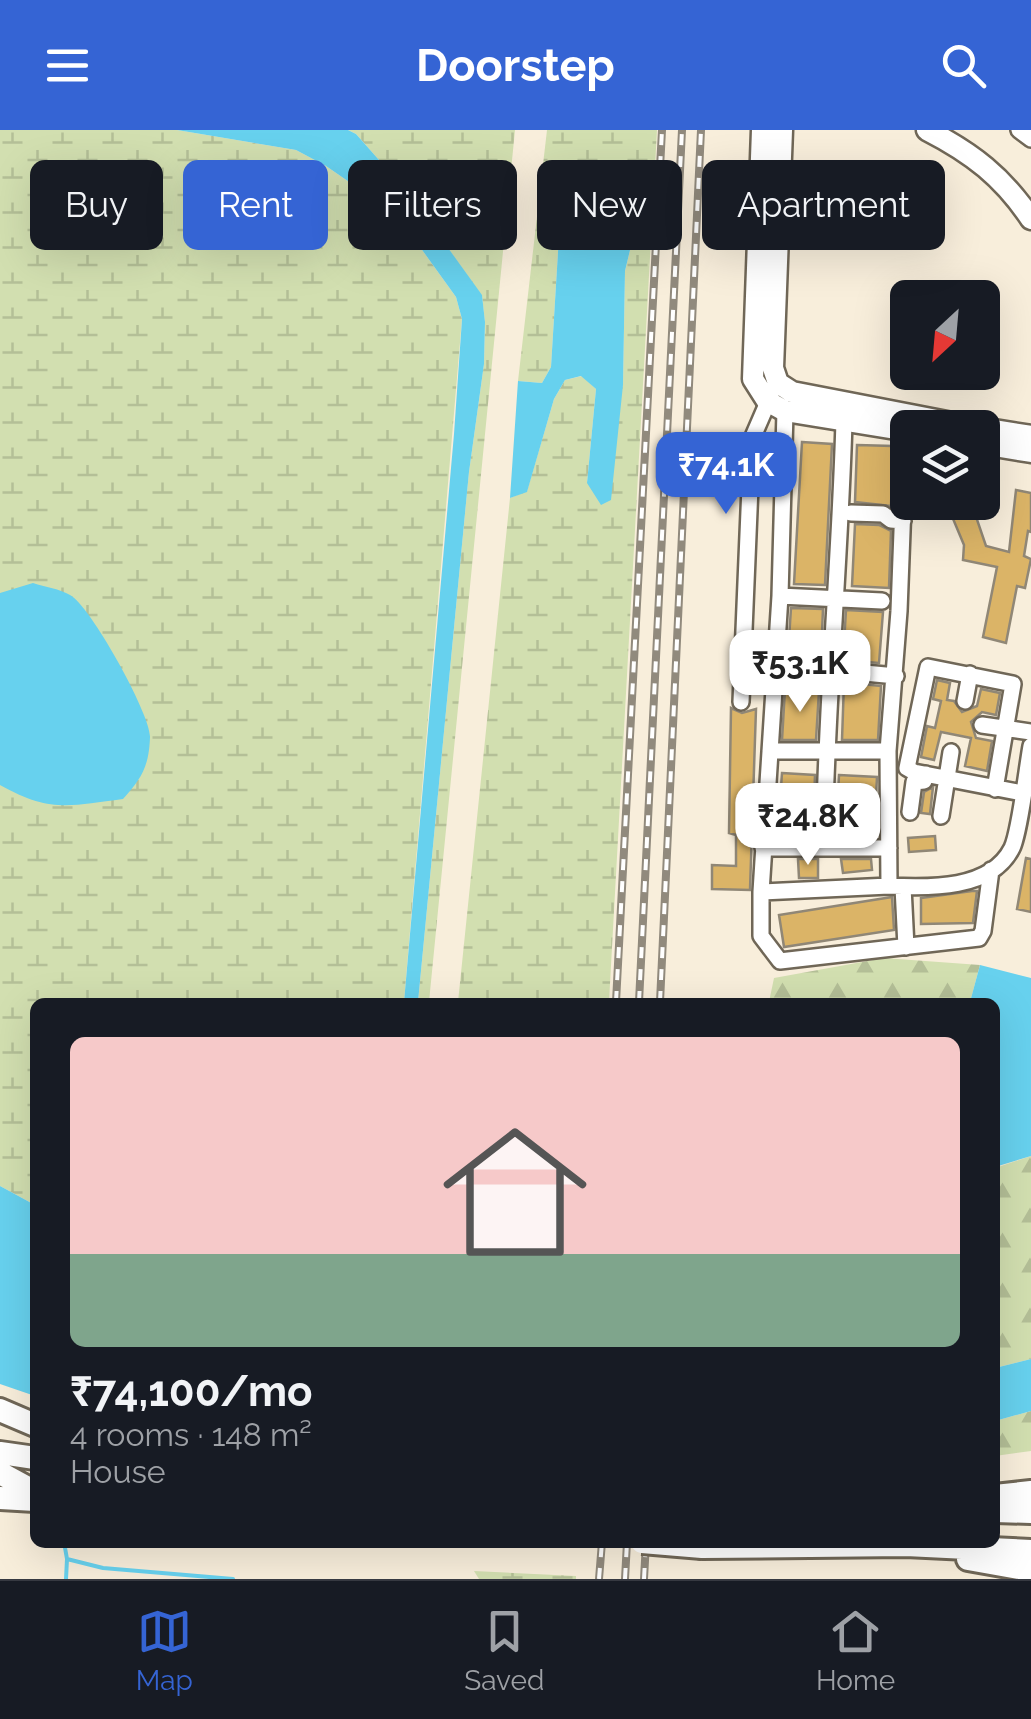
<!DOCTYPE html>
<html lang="en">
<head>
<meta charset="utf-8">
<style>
	body { margin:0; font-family:Raleway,sans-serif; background:#20242c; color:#f1f3f6; height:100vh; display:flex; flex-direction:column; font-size:38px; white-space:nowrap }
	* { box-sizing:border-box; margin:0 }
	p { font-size:32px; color:#9ea1a6 }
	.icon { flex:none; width:55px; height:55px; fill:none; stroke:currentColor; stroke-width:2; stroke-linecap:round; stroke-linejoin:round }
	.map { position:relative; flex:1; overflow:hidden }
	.drawer { position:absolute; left:30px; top:868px; width:970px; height:550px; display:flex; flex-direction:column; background:#171b24; border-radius:15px; box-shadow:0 10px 40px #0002 }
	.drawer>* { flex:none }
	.banner { position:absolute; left:30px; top:30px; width:972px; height:90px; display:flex; gap:20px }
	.needle { width:65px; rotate:206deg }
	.buttons { position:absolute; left:890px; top:150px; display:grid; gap:20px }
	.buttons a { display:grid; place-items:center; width:110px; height:110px; border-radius:15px; background:#171b24; box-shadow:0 10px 40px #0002; font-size:50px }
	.price { position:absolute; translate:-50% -85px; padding:0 22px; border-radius:20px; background:#fff; color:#222; font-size:32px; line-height:65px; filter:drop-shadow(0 2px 5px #0008) }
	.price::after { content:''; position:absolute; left:50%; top:60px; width:30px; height:22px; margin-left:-15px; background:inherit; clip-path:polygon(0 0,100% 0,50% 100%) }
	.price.current { background:#3564d4; color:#fff }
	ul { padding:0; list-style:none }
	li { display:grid; align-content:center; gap:20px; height:530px; padding:0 40px }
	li+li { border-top:2px solid #363941 }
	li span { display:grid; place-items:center; height:310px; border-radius:15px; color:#555 }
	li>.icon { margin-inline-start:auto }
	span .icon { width:180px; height:180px; fill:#fffc; stroke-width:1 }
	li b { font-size:42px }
	.tag { padding:0 35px; border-radius:15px; background:#171b24; box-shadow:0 10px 40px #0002; font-size:35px; line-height:90px }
	.tag.current { background:#3564d4; color:#fff }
	header { display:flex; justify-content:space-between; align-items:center; height:130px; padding:0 40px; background:#3564d4; color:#fff; font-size:45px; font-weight:700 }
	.tab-bar { display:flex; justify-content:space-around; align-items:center; height:140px; border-top:2px solid #363941; background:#171b24; font-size:28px; color:#9ea1a6 }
	.tab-bar a { display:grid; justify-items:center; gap:5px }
	.tab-bar .current { color:#3564d4 }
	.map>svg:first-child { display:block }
</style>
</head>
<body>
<header><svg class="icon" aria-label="menu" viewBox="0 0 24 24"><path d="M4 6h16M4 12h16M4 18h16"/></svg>Doorstep<svg class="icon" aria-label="search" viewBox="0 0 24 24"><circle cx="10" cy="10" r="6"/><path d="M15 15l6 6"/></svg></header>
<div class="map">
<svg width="1031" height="1449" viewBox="0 0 1031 1449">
	<defs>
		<pattern id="forest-firs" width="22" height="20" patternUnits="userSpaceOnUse" patternTransform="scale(2.5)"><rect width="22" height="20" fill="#d2dfb0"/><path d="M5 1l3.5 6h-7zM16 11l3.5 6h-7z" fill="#b4bf97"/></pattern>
		<pattern id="wetland-marsh" width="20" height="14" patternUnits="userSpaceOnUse" patternTransform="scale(2.5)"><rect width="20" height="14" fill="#d2dfb0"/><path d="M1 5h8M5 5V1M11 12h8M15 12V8" fill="none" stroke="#b4bf97"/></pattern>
	</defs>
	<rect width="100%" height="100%" fill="#f8eedb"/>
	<path fill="url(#forest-firs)" d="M884 828 980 835 970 872H769L774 848Z
		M1031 1026V1229L995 1238V1038Z
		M1031 1281V1321L995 1326V1291Z"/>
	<path fill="url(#wetland-marsh)" d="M0 0H177L296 20 326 36 381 74 407 99 456 167 462 189 404 872H35V1075L0 1056Z
		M348 0H515L429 872H418L469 342 484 234 485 192 482 166 410 65 356 4Z
		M547 0H657L609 872H458L510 368 527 361 554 269 565 250 582 246 596 259 587 353 623 255 625 141 632 112 560 89 551 237 542 253 518 251Z
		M474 1441 576 1446V1449H479Z"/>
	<path fill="#67d1ee" d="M177 0H348L356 4 410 65 482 165 485 192 484 234 469 342 418 872H404L454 304 462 189 456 167 407 99 381 74 326 36 296 20Z
		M591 49 626 67 632 112 625 141 623 255 611 370 601 375 587 353 596 259 581 246 565 250 554 269 527 362 510 368 518 251 542 253 551 237 560 89 572 66Z
		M33 453C45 457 60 459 70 465 90 475 151 585 150 607 149 636 142 648 123 669 69 676 50 683 0 655V463Z
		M980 835 1031 848V1026L995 1037V872H970Z
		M0 1056 35 1075V1266L0 1254Z
		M1031 1229V1281L995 1291V1238Z"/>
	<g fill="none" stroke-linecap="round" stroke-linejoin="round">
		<path stroke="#67d1ee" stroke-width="4" d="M64 1412 67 1429 103 1438 233 1449
			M66 1449 67 1429"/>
	</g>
	<path fill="#dbb467" stroke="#908776" stroke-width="2.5" d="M802 312 832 314 825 455 794 454Z
		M857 315 893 316 891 376 855 372Z
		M1016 360 1031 363V402L1028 401 1024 426 1031 429 1025 458 1017 456 1006 513 983 507 997 437 963 430 964 415 946 372H971L986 416 1009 422Z
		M855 394 879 395 891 401 889 458 852 456Z
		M791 478 823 479 821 526 788 524Z
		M846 480 883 482 879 533 843 530Z
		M937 550 950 553 947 570 954 571 962 582 977 576 981 559 1000 563 996 585 982 582 971 592 976 608 992 611 987 641 965 636 971 608 941 602 934 630 921 627 927 596 935 598 941 571 933 569Z
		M844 552 881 556 878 610H842Z
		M785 559 819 561 816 610H782Z
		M731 578 742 583 756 579 750 760 712 759V735L736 736V705L729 703Z
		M782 643 815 645 813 703 778 700Z
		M839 645 877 647 874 707 836 705Z
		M933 657 930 684 921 683 924 662Z
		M935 706 936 720 909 722 908 708Z
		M1026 728 1031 729V782L1017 779Z
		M798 729H818V748H799Z
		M841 729H871L872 740 843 743Z
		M972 761H977L973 793 921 794V768Z
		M892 767 894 800 784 817 779 785Z"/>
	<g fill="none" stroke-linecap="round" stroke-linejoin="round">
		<defs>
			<path id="minor" d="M1019 0 1031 9
				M785 281 780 466 761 762 889 756
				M906 295 899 481 888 621 889 756C929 758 991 760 1012 718 1020 701 1027 638 1031 616
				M851 383 883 384 891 390 903 391
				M780 466 882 471
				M776 534 833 538
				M833 540 896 546
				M775 547 832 550
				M965 571 970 544
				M741 572 752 309 771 265
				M982 595 1031 602
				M770 621H888
				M995 659 1013 554 928 537 907 638 914 642 1022 663
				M910 682 914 652 924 651 926 644
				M941 686 951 622
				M763 718H889
				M824 718C826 575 840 433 844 291
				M903 757 906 817
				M761 762V806L780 831 979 808 983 801 991 740"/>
			<path id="major" d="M762 0 753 249 767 271 785 281 908 301
				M782 0 773 238 778 253 792 262 978 298
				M927 0C972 23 1003 47 1031 89
				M982 298 1031 306
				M982 314 1031 322"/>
			<path id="highway" d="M0 1280 35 1295
				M0 1323 35 1328
				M0 1343 35 1362
				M995 1366 1031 1362
				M0 1368 35 1370
				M995 1381 1031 1382
				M702 1417 906 1415 1031 1421
				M968 1429 1031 1440"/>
		</defs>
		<use href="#minor" stroke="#706757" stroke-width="20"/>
		<use href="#major" stroke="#706757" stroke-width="25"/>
		<use href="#highway" stroke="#706757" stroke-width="28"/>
		<use href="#minor" stroke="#fff" stroke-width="15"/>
		<use href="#major" stroke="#fff" stroke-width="20"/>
		<use href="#highway" stroke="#fff" stroke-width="22"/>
		<defs>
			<path id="rail" d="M616 872 662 0
				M639 872 682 0
				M660 872 701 0
				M599 1449 602 1412
				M625 1449 627 1412
				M644 1449 646 1412"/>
		</defs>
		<use href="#rail" stroke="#918a7d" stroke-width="8"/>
		<use href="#rail" stroke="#fff" stroke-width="4" stroke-dasharray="11" stroke-linecap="butt"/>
		<defs>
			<path id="highway-bridge" d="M642 1412 702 1417"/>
		</defs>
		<use href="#highway-bridge" stroke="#706757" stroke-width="28" stroke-linecap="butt"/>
		<use href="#highway-bridge" stroke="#fff" stroke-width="22"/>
	</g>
</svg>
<div class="buttons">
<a><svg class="needle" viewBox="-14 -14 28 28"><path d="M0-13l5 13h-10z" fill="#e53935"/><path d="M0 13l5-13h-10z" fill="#9ea1a6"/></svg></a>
<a><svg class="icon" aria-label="layers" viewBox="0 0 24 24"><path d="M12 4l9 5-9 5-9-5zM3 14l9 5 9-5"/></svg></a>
</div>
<b class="price current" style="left:726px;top:387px">₹74.1K</b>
<b class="price" style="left:800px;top:585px">₹53.1K</b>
<b class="price" style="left:808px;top:738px">₹24.8K</b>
<div class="banner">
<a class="tag">Buy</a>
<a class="tag current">Rent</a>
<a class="tag">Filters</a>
<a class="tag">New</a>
<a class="tag">Apartment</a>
</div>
<section class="drawer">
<ul>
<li><span style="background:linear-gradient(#f6c9c9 70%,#7fa58c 0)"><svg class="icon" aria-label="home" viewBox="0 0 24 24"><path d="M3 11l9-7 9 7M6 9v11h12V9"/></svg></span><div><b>₹74,100/mo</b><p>4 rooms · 148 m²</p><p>House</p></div></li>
</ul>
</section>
</div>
<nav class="tab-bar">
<a class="current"><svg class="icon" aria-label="map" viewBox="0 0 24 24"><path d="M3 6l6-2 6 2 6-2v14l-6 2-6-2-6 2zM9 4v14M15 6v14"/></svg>Map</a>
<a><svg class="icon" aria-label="saved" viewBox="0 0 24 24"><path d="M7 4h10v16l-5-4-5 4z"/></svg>Saved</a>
<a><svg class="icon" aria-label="home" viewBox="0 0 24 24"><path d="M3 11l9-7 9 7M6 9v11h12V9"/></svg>Home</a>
</nav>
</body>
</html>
